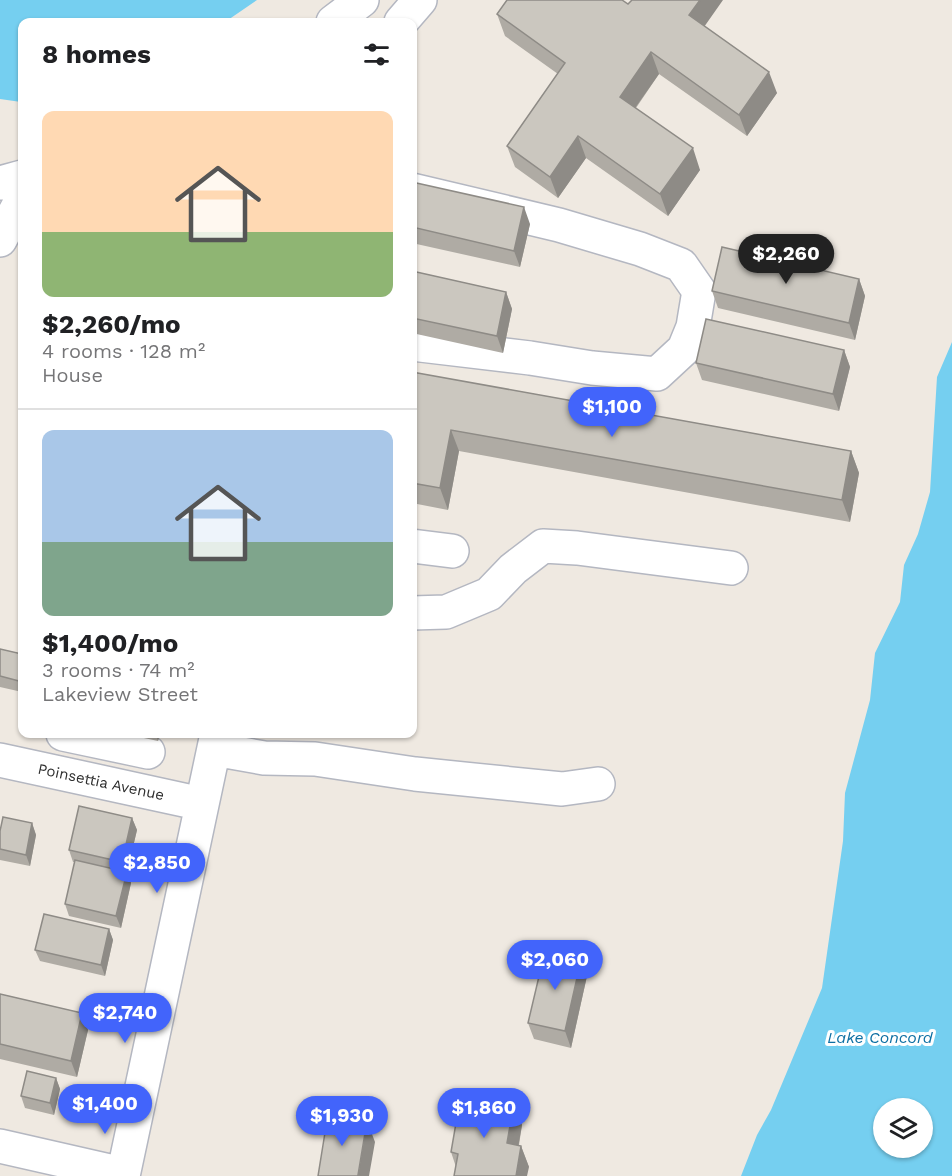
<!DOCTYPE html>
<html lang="en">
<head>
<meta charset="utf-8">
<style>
	body { margin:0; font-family:"Work Sans",sans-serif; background:#f2f2f2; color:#202124; height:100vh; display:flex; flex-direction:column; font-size:22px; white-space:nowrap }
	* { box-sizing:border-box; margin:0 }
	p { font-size:20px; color:#757577 }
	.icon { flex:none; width:33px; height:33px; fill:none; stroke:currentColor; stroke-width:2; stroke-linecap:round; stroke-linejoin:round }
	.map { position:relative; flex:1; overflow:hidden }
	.sheet { position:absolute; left:18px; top:18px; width:399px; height:720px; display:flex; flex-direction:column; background:#fff; border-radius:12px; box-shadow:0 2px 4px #0004 }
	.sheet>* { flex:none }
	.buttons { position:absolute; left:873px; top:1098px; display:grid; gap:12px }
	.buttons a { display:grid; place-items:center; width:60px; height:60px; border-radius:50%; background:#fff; box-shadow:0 2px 4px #0004; font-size:30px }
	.price { position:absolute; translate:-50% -51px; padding:0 14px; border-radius:21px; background:#4264fb; color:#fff; font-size:20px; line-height:39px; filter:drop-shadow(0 2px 3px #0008) }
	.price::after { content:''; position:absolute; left:50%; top:36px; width:18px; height:14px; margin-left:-9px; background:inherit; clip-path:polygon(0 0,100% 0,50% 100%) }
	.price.selected { background:#222; color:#fff }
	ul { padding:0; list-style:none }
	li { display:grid; align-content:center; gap:12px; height:318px; padding:0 24px }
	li+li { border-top:2px solid #e0e0e0 }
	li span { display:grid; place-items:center; height:186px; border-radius:12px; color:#555 }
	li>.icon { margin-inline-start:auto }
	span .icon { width:108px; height:108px; fill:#fffc; stroke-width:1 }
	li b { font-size:26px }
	h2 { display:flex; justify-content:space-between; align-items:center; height:72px; padding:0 24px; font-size:26px }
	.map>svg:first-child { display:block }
</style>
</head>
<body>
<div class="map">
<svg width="952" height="1176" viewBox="0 0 952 1176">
	<rect width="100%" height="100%" fill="#efe9e1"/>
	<path fill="#75cff0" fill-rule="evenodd" d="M0 0H257L225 22H22V101L21 102 0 99Z
		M952 342V1176H741L757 1135 771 1110 822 988 843 841 845 793 870 700 875 653 900 602 904 565 918 534 930 492 937 377ZM884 1108H922V1148H884Z"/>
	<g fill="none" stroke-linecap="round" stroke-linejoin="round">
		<defs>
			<path id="minor" d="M333 22 362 0
				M401 22 420 0
				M0 183 22 177
				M412 190 559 225 640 249 681 265 699 291 693 327 684 349 657 374 592 368 530 358 412 344
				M0 240 22 199
				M412 546 452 551
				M412 613 446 612 489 594 513 569 543 546 577 548 731 568
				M63 734 148 752
				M214 749 264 758 315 759 415 774 562 789 598 784
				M0 760 202 804
				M0 1146 123 1174
				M123 1176 217 734"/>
		</defs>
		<use href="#minor" stroke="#b4b7c1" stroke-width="36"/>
		<use href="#minor" stroke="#fff" stroke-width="33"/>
	</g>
	<path fill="#afaba4" d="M628 4 705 26 777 93 747 136 659 74 636 108 700 170 668 216 586 158 558 198 515 167 507 146 558 74 505 36 497 14Z
		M412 182 530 224 520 267 412 243Z
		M412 271 506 292 512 309 503 353 412 333Z
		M859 279 865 296 855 340 718 308 712 291Z
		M844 350 850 367 839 411 702 380 696 363Z
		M412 372 851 451 859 473 850 522 459 451 448 510 412 503Z
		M0 649 22 654V692L0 687Z
		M125 734H160L158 741Z
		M132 818 137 830 127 872 131 883 121 928 69 916 65 904 75 862H73L69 850Z
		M32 823 36 835 30 866 0 860V849Z
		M109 929 113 940 105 976 40 961 35 950Z
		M587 976 571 1048 534 1039 528 1023Z
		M0 994 82 1013 88 1030 77 1077 0 1059Z
		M56 1078 60 1089 54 1115 25 1108 21 1096Z
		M514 1103 522 1125 519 1145 521 1146 529 1167H456L451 1152Z"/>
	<path fill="#8e8b86" d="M700 0H723L697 37 689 15Z
		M651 52 659 74 628 118 620 97Z
		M769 72 777 93 747 136 739 115Z
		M578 136 586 158 558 198 550 177Z
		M693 148 700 170 668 216 660 194Z
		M524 207 530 224 520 267 514 251Z
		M859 279 865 296 855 340 849 323Z
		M506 292 512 309 503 353 497 336Z
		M844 350 850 367 839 411 833 394Z
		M451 430 459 451 448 510 440 488Z
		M851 451 859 473 850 522 842 500Z
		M22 664V691L19 681Z
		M156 734H160L158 741Z
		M132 818 137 830 127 872 131 883 121 928 116 916 126 873 122 862Z
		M32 823 36 835 30 866 26 855Z
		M109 929 113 940 105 976 101 965Z
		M581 960 587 976 571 1048 565 1031Z
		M82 1013 88 1030 77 1077 71 1061Z
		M56 1078 60 1089 54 1115 50 1103Z
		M514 1103 522 1125 515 1165 507 1143Z
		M367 1121 375 1142 369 1176H358Z
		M521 1146 529 1167 527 1176H516Z"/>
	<path fill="#cbc7bf" stroke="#8e8b86" stroke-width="1.5" d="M507 0H622L628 4 632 0H700L689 15 769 72 739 115 651 52 620 97 693 148 660 194 578 136 550 177 507 146 565 63 497 14Z
		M412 182 524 207 514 251 412 227Z
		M722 247 859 279 849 323 712 291Z
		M412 271 506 292 497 336 412 318Z
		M706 319 844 350 833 394 696 363Z
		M412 372 851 451 842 500 451 430 440 488 412 483Z
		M0 649 22 654V664L19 681 0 676Z
		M79 806 132 818 122 862 69 850Z
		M3 817 32 823 26 855 0 849V831Z
		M75 860 127 872 116 916 65 904Z
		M44 914 109 929 101 965 35 950Z
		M545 951 581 960 565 1031 528 1023Z
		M0 994 82 1013 71 1061 0 1044Z
		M27 1071 56 1078 50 1103 21 1096Z
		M461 1094 514 1103 507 1143 521 1146 516 1176H454L458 1154 451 1152Z
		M328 1114 367 1121 358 1175 361 1176H318Z"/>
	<g text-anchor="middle" stroke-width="6" stroke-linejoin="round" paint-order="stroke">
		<g font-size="15" fill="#2e2e2e" stroke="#fff">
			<text transform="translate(101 782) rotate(12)" y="5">Poinsettia Avenue</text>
		</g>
		<g font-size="16" font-style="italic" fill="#0d6fa3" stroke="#fff">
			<text x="880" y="1043">Lake Concord</text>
		</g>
	</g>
</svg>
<div class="buttons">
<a><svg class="icon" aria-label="layers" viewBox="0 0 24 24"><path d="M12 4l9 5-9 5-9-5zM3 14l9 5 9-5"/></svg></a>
</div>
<b class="price selected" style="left:786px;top:285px">$2,260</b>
<b class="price" style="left:612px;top:438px">$1,100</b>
<b class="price" style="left:157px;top:894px">$2,850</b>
<b class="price" style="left:555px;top:991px">$2,060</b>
<b class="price" style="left:125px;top:1044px">$2,740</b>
<b class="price" style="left:105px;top:1135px">$1,400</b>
<b class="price" style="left:484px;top:1139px">$1,860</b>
<b class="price" style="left:342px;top:1147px">$1,930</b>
<section class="sheet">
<h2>8 homes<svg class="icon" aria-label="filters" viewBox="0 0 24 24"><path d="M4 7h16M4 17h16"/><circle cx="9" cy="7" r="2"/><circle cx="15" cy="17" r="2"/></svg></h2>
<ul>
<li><span style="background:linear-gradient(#ffd9b3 65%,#8fb573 0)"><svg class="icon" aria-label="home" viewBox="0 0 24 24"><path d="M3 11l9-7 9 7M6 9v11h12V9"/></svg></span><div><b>$2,260/mo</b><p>4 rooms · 128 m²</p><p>House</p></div></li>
<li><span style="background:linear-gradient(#a9c7e8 60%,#7fa58c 0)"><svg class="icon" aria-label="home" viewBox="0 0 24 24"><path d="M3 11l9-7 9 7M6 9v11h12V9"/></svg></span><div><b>$1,400/mo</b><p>3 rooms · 74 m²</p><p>Lakeview Street</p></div></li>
</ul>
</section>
</div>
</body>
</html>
